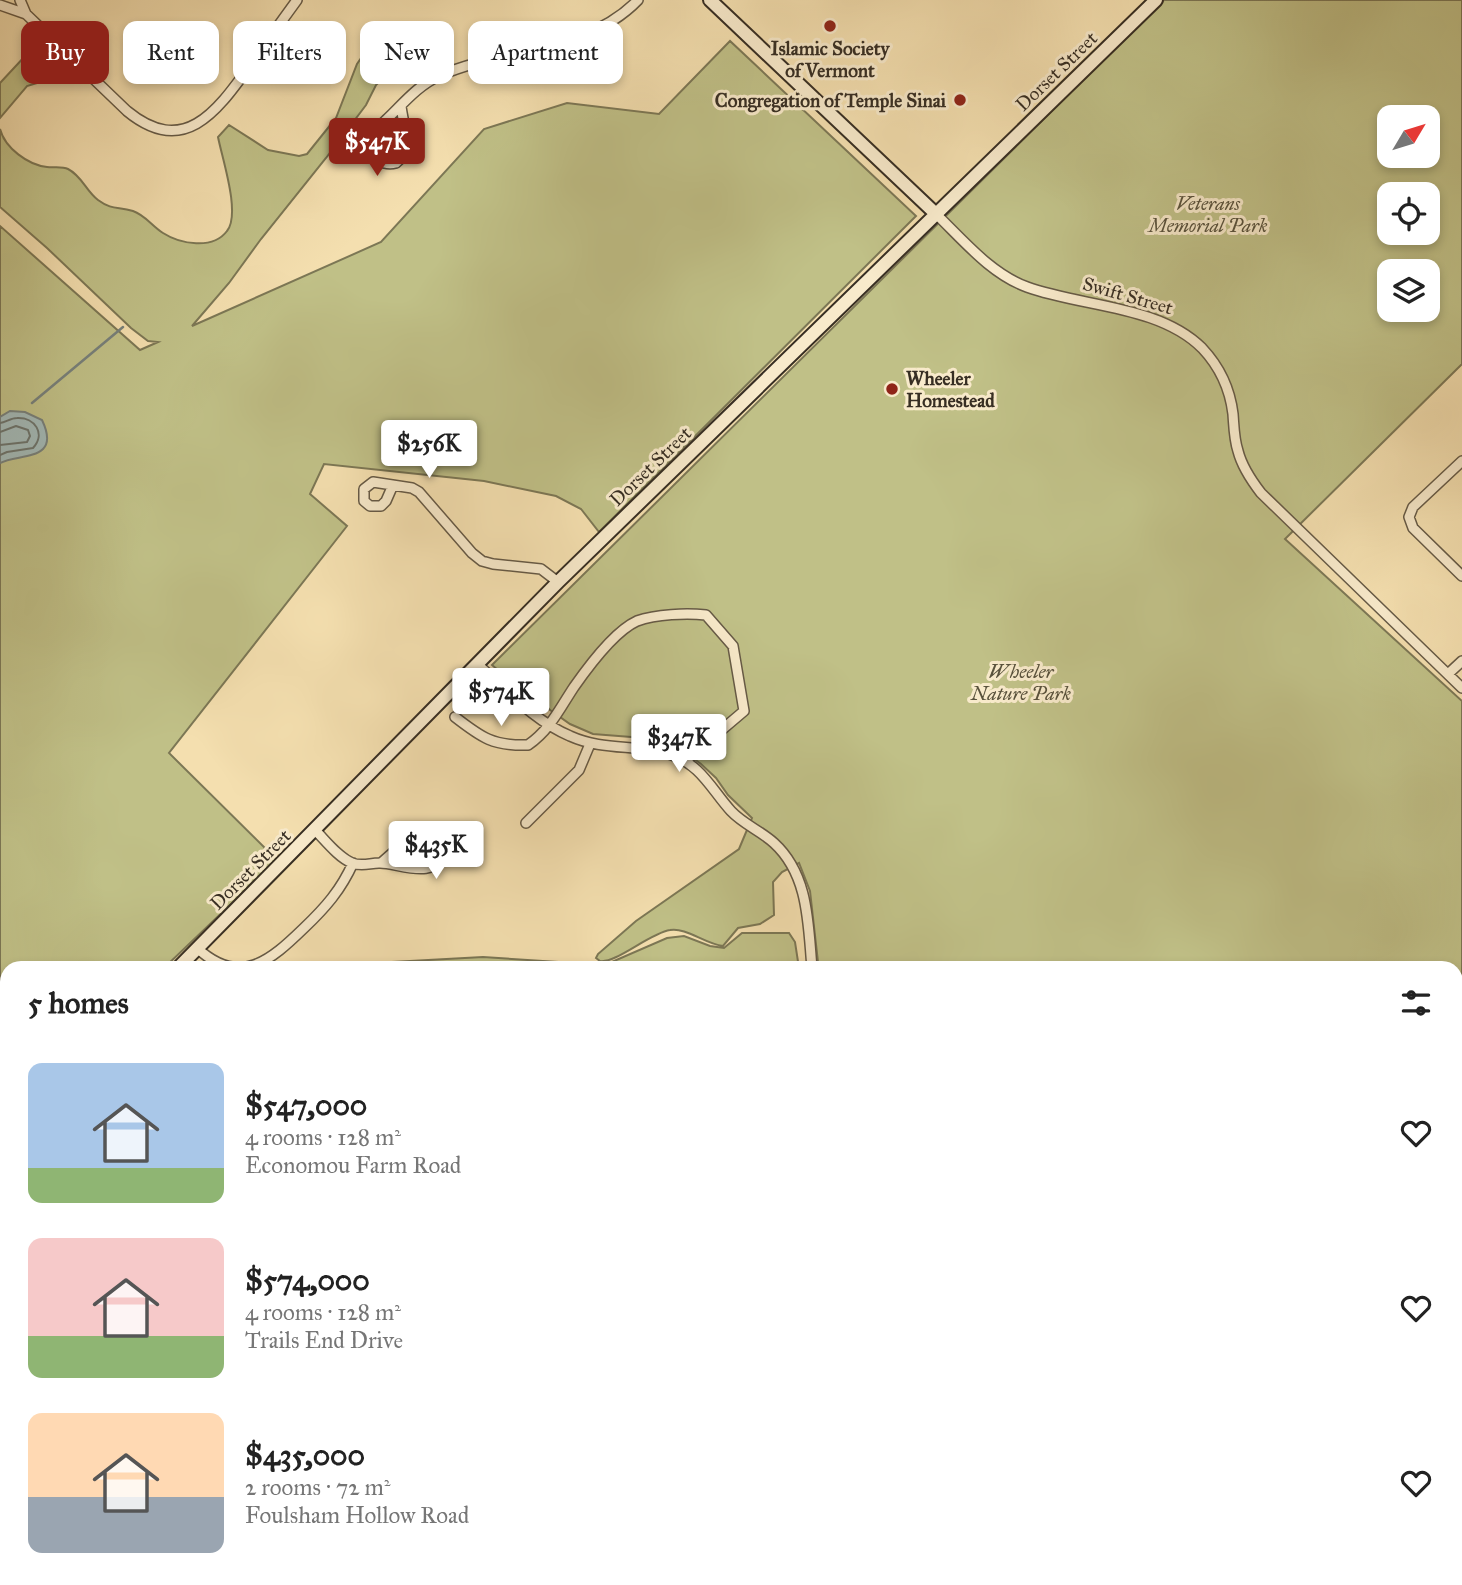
<!DOCTYPE html>
<html lang="en">
<head>
<meta charset="utf-8">
<style>
	body { margin:0; font-family:"IM FELL Great Primer",serif; background:#f2f2f2; color:#222; height:100vh; display:flex; flex-direction:column; font-size:26px; white-space:nowrap }
	* { box-sizing:border-box; margin:0 }
	p { font-size:23px; color:#767676 }
	.icon { flex:none; width:38px; height:38px; fill:none; stroke:currentColor; stroke-width:2; stroke-linecap:round; stroke-linejoin:round }
	.map { position:relative; flex:1; overflow:hidden }
	.sheet { position:absolute; left:0px; top:961px; width:1463px; height:625px; display:flex; flex-direction:column; background:#fff; border-radius:21px 21px 0 0; box-shadow:0 4px 10px #0003 }
	.sheet>* { flex:none }
	.banner { position:absolute; left:21px; top:21px; width:700px; height:63px; display:flex; gap:14px }
	.needle { width:46px; rotate:52deg }
	.controls { position:absolute; left:1377px; top:105px; display:grid; gap:14px }
	.controls a { display:grid; place-items:center; width:63px; height:63px; border-radius:14px; background:#fff; box-shadow:0 4px 10px #0003; font-size:35px }
	.price { position:absolute; translate:-50% -60px; padding:0 16px; border-radius:7px; background:#fff; color:#222; font-size:23px; line-height:46px; filter:drop-shadow(0 2px 4px #0008) }
	.price::after { content:''; position:absolute; left:50%; top:42px; width:21px; height:16px; margin-left:-10px; background:inherit; clip-path:polygon(0 0,100% 0,50% 100%) }
	.price.active { background:#8f2418; color:#fff }
	ul { padding:0; list-style:none }
	li { display:flex; align-items:center; gap:21px; height:175px; padding:0 28px }
	li span { display:grid; place-items:center; flex:none; width:196px; height:140px; border-radius:14px; color:#555 }
	li>.icon { margin-inline-start:auto }
	span .icon { width:84px; height:84px; fill:#fffc; stroke-width:1 }
	li b { font-size:30px }
	h2 { display:flex; justify-content:space-between; align-items:center; height:84px; padding:0 28px; font-size:30px }
	.pill { padding:0 24px; border-radius:14px; background:#fff; box-shadow:0 4px 10px #0003; font-size:24px; line-height:63px }
	.pill.active { background:#8f2418; color:#fff }
	.map>svg:first-child { display:block }
</style>
</head>
<body>
<div class="map">
<svg width="1462" height="1585" viewBox="0 0 1462 1585">
	<rect width="100%" height="100%" fill="#f4dfaf"/>
	<filter id="stains"><feTurbulence type="fractalNoise" baseFrequency=".00286" numOctaves="4"/><feColorMatrix values="0 0 0 0 .2 0 0 0 0 .09 0 0 0 0 .02 0 0 0 .5 -.17"/></filter>
	<radialGradient id="worn" r=".72"><stop offset=".6" stop-color="#630" stop-opacity="0"/><stop offset="1" stop-color="#630" stop-opacity=".3"/></radialGradient>
	<path fill="#c0c087" stroke="#7c7755" stroke-width="2" fill-rule="evenodd" d="M1164 0H1462V364L1285 539 1462 701V1409L1456 1411V968H823L818 962 810 891 799 863 782 872 773 882 774 915 760 924 738 928 723 946C705 944 686 927 670 930 650 933 615 964 600 961L596 958 598 954 636 921 739 849 752 818 728 795 716 778 701 764 678 747 657 739 593 734 570 724 519 688 492 665ZM1390 117H1428V156H1390ZM1390 194H1428V233H1390ZM1390 271H1428V310H1390Z
		M40 40 69 67 60 76 27 86 0 118V83Z
		M381 40 399 45 402 60 376 85 366 105 326 158 261 239 229 283 192 326 381 242 484 129 567 103 659 114 730 41 916 216 599 532 581 509 556 496 484 481 324 464 310 494 347 526 169 753 277 860 164 968H7V1272L0 1260V226L140 350 158 342 148 341 131 328 47 248 0 207V129C5 148 28 165 47 167 54 168 62 166 68 169 82 176 86 191 98 200 113 211 118 206 133 211 145 215 152 226 163 233 180 244 213 250 227 231 241 214 222 158 218 137L229 125 268 150 299 156 307 154 336 118 357 64 366 51Z
		M742 933H789L795 942 799 968H382L392 962 483 957 605 965 667 938 684 936 710 946 724 948Z
		M395 1578 974 1579 968 1585H387Z
		M250 1579 258 1585H82L81 1579Z"/>
	<path fill="#a2b9b7" stroke="#77817c" stroke-width="2" d="M10 411 25 412 42 420C62 462 19 453 0 463V417Z"/>
	<g fill="none" stroke-linecap="round" stroke-linejoin="round">
		<path stroke="#6c746d" stroke-width="2" d="M0 423C6 422 11 418 17 418 35 417 46 434 33 448L7 452 0 455
			M0 432 16 426 28 430 30 436 27 442 0 445"/>
		<path stroke="#77817c" stroke-width="2.5" d="M32 403 123 327
			M1456 1050 1462 1048
			M1178 1585 1180 1578"/>
		<defs>
			<path id="street" d="M20 0 26 14 127 111C184 158 217 111 249 67 265 44 281 22 297 0
				M0 5 26 14
				M401 106C403 125 414 150 396 163 380 167 361 154 371 136 375 130 381 125 386 120 402 105 418 85 439 76 504 47 586 54 638 0
				M936 214C964 241 991 274 1027 287 1082 307 1159 305 1202 348 1219 366 1230 389 1233 414 1234 427 1234 439 1238 451 1242 467 1251 480 1261 493L1462 688
				M1462 461 1413 507 1409 517 1413 528 1462 576
				M393 485 386 501 381 506H370L364 501V489L373 482 412 488 419 492 472 553 482 561 493 564 541 569 558 582
				M477 664C506 689 534 721 570 736 603 751 636 744 669 754 701 764 711 789 731 811 743 824 761 831 774 843 809 875 808 924 812 968
				M1448 674 1462 661
				M455 717C482 738 493 746 528 745 550 730 560 708 574 687 588 667 615 631 637 621 656 614 687 613 706 615L733 646 744 711 685 761
				M526 823 579 770 590 744
				M315 830C326 841 338 857 352 863 362 867 370 863 379 863 396 862 440 883 439 850 439 842 434 837 427 833H415L381 863
				M197 948C240 988 271 960 304 928 325 908 341 890 353 863
				M0 1292 7 1314
				M0 1393 7 1369
				M0 1571 8 1585
				M261 1578 270 1585
				M298 1585 304 1578"/>
			<path id="secondary" d="M710 0 936 214
				M178 968 558 582 1156 0
				M0 1142 7 1135"/>
		</defs>
		<use href="#street" stroke="#665a46" stroke-width="12"/>
		<use href="#secondary" stroke="#372e23" stroke-width="16"/>
		<use href="#street" stroke="#f8eacb" stroke-width="9"/>
		<use href="#secondary" stroke="#f8eacb" stroke-width="12"/>
	</g>
	<g fill="#8f2418" stroke="#f8eacb" stroke-width="2.5">
		<circle cx="830" cy="26" r="7"/>
		<circle cx="960" cy="100" r="7"/>
		<circle cx="892" cy="389" r="7"/>
	</g>
	<g text-anchor="middle" stroke-width="6" stroke-linejoin="round" paint-order="stroke">
		<g font-size="19" font-weight="bold" fill="#372e23" stroke="#f8eacb">
			<text x="830" y="55">Islamic Society<tspan x="830" dy="22">of Vermont</tspan></text>
			<text x="946" y="107" text-anchor="end">Congregation of Temple Sinai</text>
			<text x="906" y="385" text-anchor="start">Wheeler<tspan x="906" dy="22">Homestead</tspan></text>
		</g>
		<g font-size="19" fill="#372e23" stroke="#f8eacb">
			<text transform="translate(1056 71) rotate(-44)" y="7">Dorset Street</text>
			<text transform="translate(1128 295) rotate(16)" y="7">Swift Street</text>
			<text transform="translate(650 466) rotate(-44)" y="7">Dorset Street</text>
			<text transform="translate(250 869) rotate(-45)" y="7">Dorset Street</text>
		</g>
		<g font-size="19" font-style="italic" fill="#59523c" stroke="#f8eacb">
			<text x="1208" y="210">Veterans<tspan x="1208" dy="22">Memorial Park</tspan></text>
			<text x="1021" y="678">Wheeler<tspan x="1021" dy="22">Nature Park</tspan></text>
		</g>
	</g>
	<rect width="100%" height="100%" filter="url(#stains)"/>
	<rect width="100%" height="100%" fill="url(#worn)"/>
</svg>
<div class="controls">
<a><svg class="needle" viewBox="-14 -14 28 28"><path d="M0-13l5 13h-10z" fill="#e53935"/><path d="M0 13l5-13h-10z" fill="#767676"/></svg></a>
<a><svg class="icon" aria-label="locate" viewBox="0 0 24 24"><circle cx="12" cy="12" r="6"/><path d="M12 2v4M12 18v4M2 12h4M18 12h4"/></svg></a>
<a><svg class="icon" aria-label="layers" viewBox="0 0 24 24"><path d="M12 4l9 5-9 5-9-5zM3 14l9 5 9-5"/></svg></a>
</div>
<b class="price active" style="left:377px;top:178px">$547K</b>
<b class="price" style="left:429px;top:480px">$256K</b>
<b class="price" style="left:501px;top:728px">$574K</b>
<b class="price" style="left:679px;top:774px">$347K</b>
<b class="price" style="left:436px;top:881px">$435K</b>
<div class="banner">
<a class="pill active">Buy</a>
<a class="pill">Rent</a>
<a class="pill">Filters</a>
<a class="pill">New</a>
<a class="pill">Apartment</a>
</div>
<section class="sheet">
<h2>5 homes<svg class="icon" aria-label="filters" viewBox="0 0 24 24"><path d="M4 7h16M4 17h16"/><circle cx="9" cy="7" r="2"/><circle cx="15" cy="17" r="2"/></svg></h2>
<ul>
<li><span style="background:linear-gradient(#a9c7e8 75%,#8fb573 0)"><svg class="icon" aria-label="home" viewBox="0 0 24 24"><path d="M3 11l9-7 9 7M6 9v11h12V9"/></svg></span><div><b>$547,000</b><p>4 rooms · 128 m²</p><p>Economou Farm Road</p></div><svg class="icon" aria-label="heart" viewBox="0 0 24 24"><path d="M12 20l-8-8c-3-5 5-10 8-4 3-6 11-1 8 4z"/></svg></li>
<li><span style="background:linear-gradient(#f6c9c9 70%,#8fb573 0)"><svg class="icon" aria-label="home" viewBox="0 0 24 24"><path d="M3 11l9-7 9 7M6 9v11h12V9"/></svg></span><div><b>$574,000</b><p>4 rooms · 128 m²</p><p>Trails End Drive</p></div><svg class="icon" aria-label="heart" viewBox="0 0 24 24"><path d="M12 20l-8-8c-3-5 5-10 8-4 3-6 11-1 8 4z"/></svg></li>
<li><span style="background:linear-gradient(#ffd9b3 60%,#9aa5b1 0)"><svg class="icon" aria-label="home" viewBox="0 0 24 24"><path d="M3 11l9-7 9 7M6 9v11h12V9"/></svg></span><div><b>$435,000</b><p>2 rooms · 72 m²</p><p>Foulsham Hollow Road</p></div><svg class="icon" aria-label="heart" viewBox="0 0 24 24"><path d="M12 20l-8-8c-3-5 5-10 8-4 3-6 11-1 8 4z"/></svg></li>
</ul>
</section>
</div>
</body>
</html>
